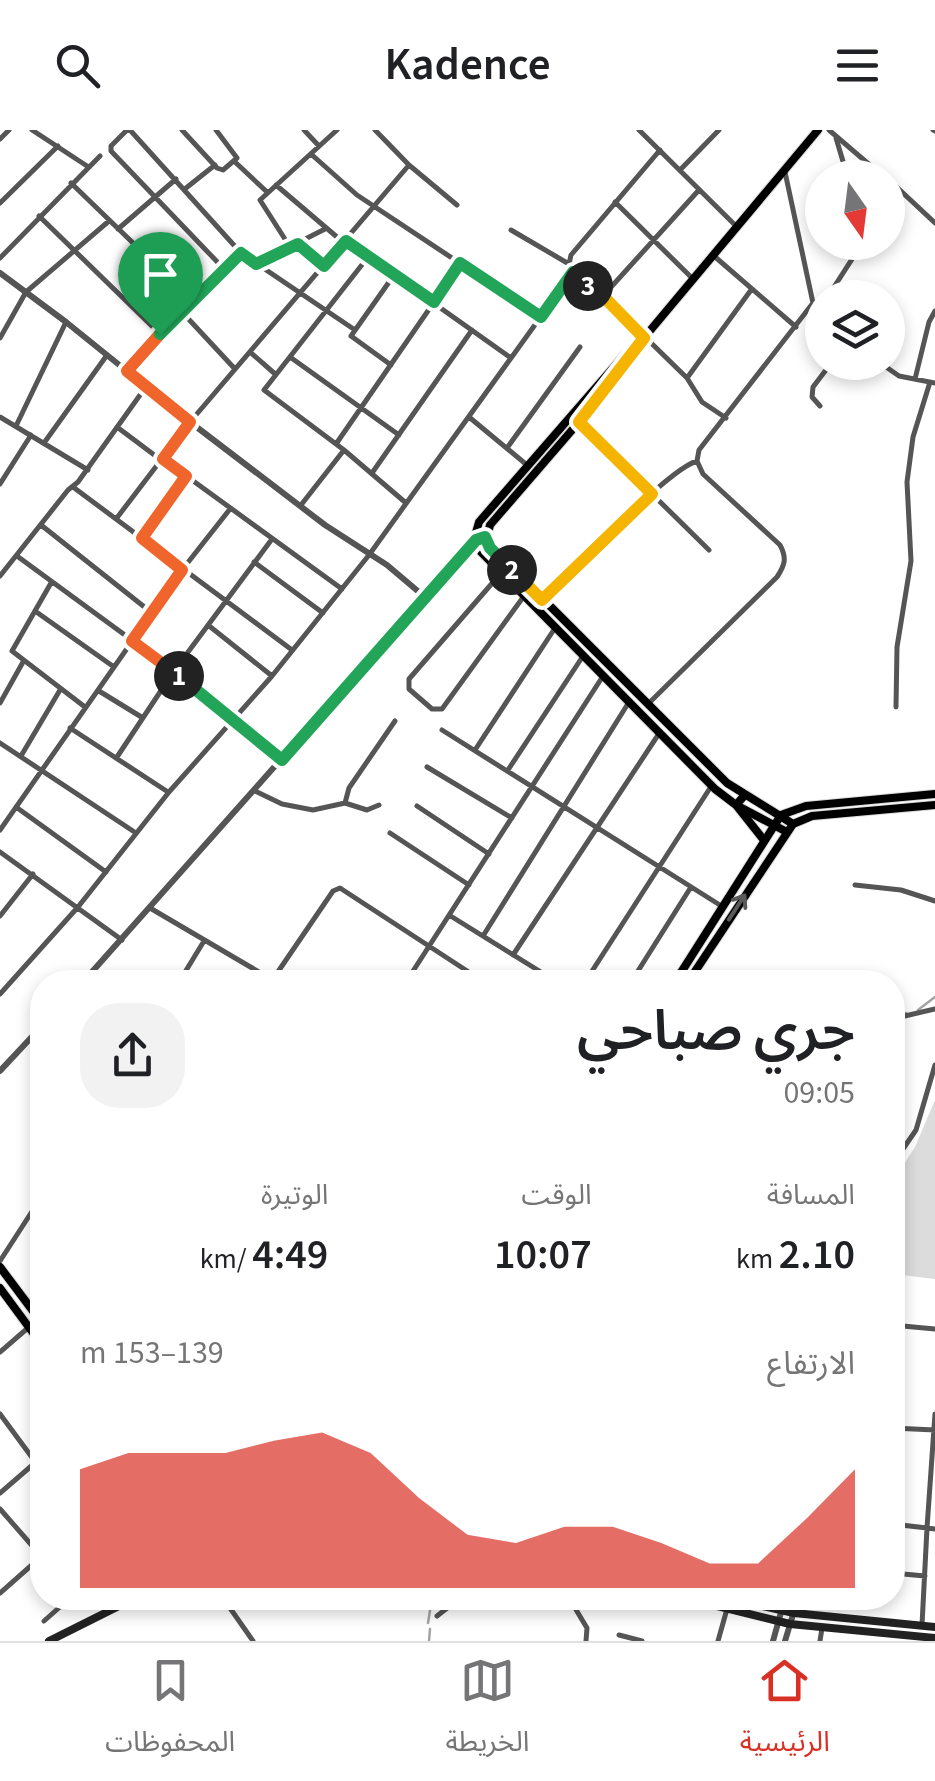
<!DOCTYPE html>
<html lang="ar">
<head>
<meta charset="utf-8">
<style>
  :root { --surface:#fff; --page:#f2f2f2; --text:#202124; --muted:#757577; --line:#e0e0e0; --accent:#d93025 }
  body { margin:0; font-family:"Source Sans 3","Noto Sans Arabic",sans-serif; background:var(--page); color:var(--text); direction:rtl; height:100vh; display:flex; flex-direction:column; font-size:38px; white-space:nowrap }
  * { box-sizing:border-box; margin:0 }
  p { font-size:32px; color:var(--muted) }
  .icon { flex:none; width:55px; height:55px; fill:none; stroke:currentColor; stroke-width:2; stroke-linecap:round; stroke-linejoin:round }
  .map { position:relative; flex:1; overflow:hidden; direction:ltr }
  .drawer { position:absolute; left:30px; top:840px; width:875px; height:640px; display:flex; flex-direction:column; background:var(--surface); border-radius:40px; box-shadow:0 5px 15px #0003; direction:rtl }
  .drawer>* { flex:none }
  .needle { width:65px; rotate:166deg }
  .buttons { position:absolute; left:805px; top:30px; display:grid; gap:20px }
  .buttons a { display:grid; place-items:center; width:100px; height:100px; border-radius:50%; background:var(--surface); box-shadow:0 5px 15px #0003; font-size:50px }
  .pin { position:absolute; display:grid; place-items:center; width:85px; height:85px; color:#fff; margin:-102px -42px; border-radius:50% 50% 50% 0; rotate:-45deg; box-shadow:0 0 10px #0007 }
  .pin .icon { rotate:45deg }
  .km { position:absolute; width:50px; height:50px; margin:-25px; border-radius:50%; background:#222; color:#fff; font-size:28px; line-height:50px; text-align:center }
  .round { display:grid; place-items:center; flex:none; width:105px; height:105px; border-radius:40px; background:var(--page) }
  .overview { display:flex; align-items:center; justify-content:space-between; height:170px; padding:0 50px }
  h1 { font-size:55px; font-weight:600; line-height:75px }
  .metrics { display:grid; grid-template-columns:repeat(3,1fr); gap:15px; height:170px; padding:10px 50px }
  .metrics div { display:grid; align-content:center }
  .metrics b { font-size:42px; font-weight:600 }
  .metrics small { font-size:28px; font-weight:400 }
  .metrics p { font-size:28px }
  .chart { height:280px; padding:20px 50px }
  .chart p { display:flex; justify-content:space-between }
  .chart svg { width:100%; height:180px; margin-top:10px; fill:var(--accent); opacity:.7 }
  header { display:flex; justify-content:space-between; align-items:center; height:130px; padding:0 50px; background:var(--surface); font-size:45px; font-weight:600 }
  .tab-bar { display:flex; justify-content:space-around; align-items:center; height:140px; border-top:2px solid var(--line); background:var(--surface); font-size:28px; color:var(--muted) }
  .tab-bar a { display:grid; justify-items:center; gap:5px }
  .tab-bar .selected { color:var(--accent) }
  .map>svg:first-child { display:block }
  .green { fill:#dcdcdc }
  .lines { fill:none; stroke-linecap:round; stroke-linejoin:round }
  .stream { stroke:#a3a3a3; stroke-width:2.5 }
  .primary-casing { stroke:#dbdbdb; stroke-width:10 }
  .minor { stroke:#555; stroke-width:5 }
  .tertiary { stroke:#555; stroke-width:6 }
  .secondary { stroke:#222; stroke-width:8 }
  .primary { stroke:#000; stroke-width:8 }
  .oneway { stroke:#595959 }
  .split-1-casing { stroke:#fff; stroke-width:20 }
  .split-2-casing { stroke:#fff; stroke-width:20 }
  .split-3-casing { stroke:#fff; stroke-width:20 }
  .split-4-casing { stroke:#fff; stroke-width:20 }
  .split-1 { stroke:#f0652b; stroke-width:12 }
  .split-2 { stroke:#22a559; stroke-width:12 }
  .split-3 { stroke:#f5b400; stroke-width:12 }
  .split-4 { stroke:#22a559; stroke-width:12 }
</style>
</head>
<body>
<header><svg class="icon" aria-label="menu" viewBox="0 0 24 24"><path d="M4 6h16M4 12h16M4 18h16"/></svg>Kadence<svg class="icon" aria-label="search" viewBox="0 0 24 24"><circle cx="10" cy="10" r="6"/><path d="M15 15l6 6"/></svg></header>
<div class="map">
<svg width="935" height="1511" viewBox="0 0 935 1511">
  <rect width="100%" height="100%" fill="#fff"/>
  <path class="green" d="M935 970V1149L893 1144V1051L915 1017Z"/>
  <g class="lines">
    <path class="stream" d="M918 880 935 867
      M892 884 906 883
      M428 1493 432 1468
      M429 1511 430 1499"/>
    <g class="primary-casing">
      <path id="primary" d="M638 215 631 229 579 292 490 395 486 412 727 653 793 694
        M744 666 736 675 763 709
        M785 701 736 675 715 659 481 422 475 406 479 392 625 224 638 215 818 0
        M675 852 781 685 806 676 935 664
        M688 852 793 694 812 686 935 675
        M0 1137 42 1193
        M0 1158 42 1215"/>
    </g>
    <path class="minor" d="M32 0 87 36
      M127 0 111 16V21L225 140
      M130 0 241 123 355 200
      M182 0 217 38 223 40 237 28 216 0
      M304 0 319 16
      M375 0 409 35 457 75
      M639 0 736 96
      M829 0 885 48
      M933 0 935 1
      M836 8 848 48
      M0 9 9 0
      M660 20 571 125 569 134 573 142 603 166 687 248 702 272 726 288
      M311 24 357 65 541 187
      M235 32 267 62
      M681 39 719 0
      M888 49 935 93
      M71 53 193 171
      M276 55 344 113
      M186 58 215 35
      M615 72 694 150
      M0 73 58 16
      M39 86 160 204
      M118 99 176 49
      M511 100 569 134
      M346 111 511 228
      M298 113 324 136
      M290 117 260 70 337 0
      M714 126 796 197
      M368 127 264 260 344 320 406 373
      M0 128 100 26
      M256 134 325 99
      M603 166 698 61
      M827 168 863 112
      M813 173 822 180
      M182 182 235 239
      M0 208 26 162 109 91
      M250 222 274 243
      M290 227 399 305
      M879 232 899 246 935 253
      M391 235 351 206 394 145
      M127 241 241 123
      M687 248 751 160
      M915 249 929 192 935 181
      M820 276 812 267 813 257 832 232
      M0 287 88 340
      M469 287 527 335
      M579 292 709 420
      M16 296 66 192
      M117 297 161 330
      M44 313 107 225
      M336 314 461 133
      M507 318 580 217
      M163 329 342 459
      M372 343 472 200
      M0 354 31 305
      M73 357 292 520
      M301 375 344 320
      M116 389 190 292 409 35
      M41 395 152 483
      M141 407 186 346
      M17 426 174 541 282 630
      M254 432 323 483
      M501 443 409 549V559L432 579H442L524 466
      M0 446 68 360 78 352 145 258
      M51 453 12 521 85 577
      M544 469C571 442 668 339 697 331
      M35 481 114 537
      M208 495 272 546
      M99 561 143 588
      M0 573 23 532
      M649 573 777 447C785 435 787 428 780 415L703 344 697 331 699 320 813 173 785 42
      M896 577 897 517 911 431 907 352 913 307 930 252
      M70 598 168 662
      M442 600 723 777
      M0 613 136 703
      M475 620 555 498
      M21 626 60 560
      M117 627 174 541 272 409
      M427 637 512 688
      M508 640 583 526
      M255 661 282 674 313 680 345 673 367 680 379 675
      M345 673 349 658 395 591
      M417 676 489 724
      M16 677 106 742
      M0 700 182 440 230 379
      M390 703 469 755
      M0 722 122 810
      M855 755 901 760 935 771
      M150 778 276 852
      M449 785 557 852
      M0 786 33 744
      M483 806 629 572
      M513 825 660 602
      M179 852 204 811
      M271 852 333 761 340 758 484 852
      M406 852 603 546
      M585 852 712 655
      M631 852 691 757
      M0 864 78 777 169 662 272 546 369 425 573 142
      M892 889 935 879
      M892 1035 916 1000 935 935
      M0 1131 42 1066
      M892 1195 935 1199
      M0 1222 29 1197
      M0 1284 42 1341
      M935 1284 927 1398 935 1399
      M892 1298 935 1300
      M0 1363 36 1332
      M0 1379 42 1427
      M892 1394 927 1398 922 1495
      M892 1443 925 1446
      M0 1463 42 1426
      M223 1468 253 1511
      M569 1468 587 1498 586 1511
      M437 1486 460 1468
      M44 1491 70 1468
      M619 1505 642 1511
      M718 1511 727 1479
      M820 1511 822 1498"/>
    <path class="tertiary" d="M0 143 66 192 190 292 325 395 387 435 426 468
      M83 852 476 410 485 407
      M0 941 42 896
      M773 1511 785 1468
      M785 1511 798 1468"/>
    <path class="secondary" d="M685 1468 790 1494 935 1508
      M727 1468 794 1483 935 1497
      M49 1511 135 1468"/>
    <use href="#primary" class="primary"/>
  </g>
  <defs><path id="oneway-shaft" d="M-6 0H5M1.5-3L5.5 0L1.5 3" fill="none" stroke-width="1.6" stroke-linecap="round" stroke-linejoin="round" transform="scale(2.5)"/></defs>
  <use class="oneway" href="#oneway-shaft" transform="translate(737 777) rotate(-57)"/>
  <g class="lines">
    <g class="split-1-casing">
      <path id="split-1" d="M160 204 127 241 190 292 163 329 186 346 142 408 182 440 132 511 179 546"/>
    </g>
    <g class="split-2-casing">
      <path id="split-2" d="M179 546 282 630 476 410 485 407 490 418 512 440"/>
    </g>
    <g class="split-3-casing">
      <path id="split-3" d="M512 440 542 470 652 364 579 292 644 208 603 166 588 156"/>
    </g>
    <g class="split-4-casing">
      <path id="split-4" d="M160 204 241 123 256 134 298 114 324 136 346 111 434 172 460 133 541 187 573 142 588 156"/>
    </g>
    <use href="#split-1" class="split-1"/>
    <use href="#split-2" class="split-2"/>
    <use href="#split-3" class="split-3"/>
    <use href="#split-4" class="split-4"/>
  </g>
</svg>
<div class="buttons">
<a><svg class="needle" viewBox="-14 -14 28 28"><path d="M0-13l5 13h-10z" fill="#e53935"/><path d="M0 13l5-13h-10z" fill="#757577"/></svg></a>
<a><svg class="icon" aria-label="layers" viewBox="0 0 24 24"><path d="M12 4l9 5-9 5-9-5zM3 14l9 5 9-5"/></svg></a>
</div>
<div class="pin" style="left:160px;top:204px;background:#1e9e55"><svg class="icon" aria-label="arrive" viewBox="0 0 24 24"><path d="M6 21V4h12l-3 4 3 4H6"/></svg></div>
<b class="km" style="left:179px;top:546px">1</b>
<b class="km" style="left:512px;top:440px">2</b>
<b class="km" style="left:588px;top:156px">3</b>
<section class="drawer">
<div class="overview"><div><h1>جري صباحي</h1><p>09:05</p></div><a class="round"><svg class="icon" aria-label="share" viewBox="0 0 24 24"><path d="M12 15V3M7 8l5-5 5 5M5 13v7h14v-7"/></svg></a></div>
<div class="metrics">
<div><p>المسافة</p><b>2.10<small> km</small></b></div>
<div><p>الوقت</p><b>10:07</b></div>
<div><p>الوتيرة</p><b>4:49<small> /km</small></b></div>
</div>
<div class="chart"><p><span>الارتفاع</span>139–153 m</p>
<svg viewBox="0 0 160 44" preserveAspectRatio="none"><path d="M0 44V15L10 11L20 11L30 11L40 8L50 6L60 11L70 22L80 31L90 33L100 29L110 29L120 33L130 38L140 38L150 27L160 15V44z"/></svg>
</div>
</section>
</div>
<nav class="tab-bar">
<a class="selected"><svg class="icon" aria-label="home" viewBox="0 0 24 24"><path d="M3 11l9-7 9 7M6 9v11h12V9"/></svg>الرئيسية</a>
<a><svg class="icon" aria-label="map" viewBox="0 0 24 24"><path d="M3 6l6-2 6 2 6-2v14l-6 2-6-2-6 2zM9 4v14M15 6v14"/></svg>الخريطة</a>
<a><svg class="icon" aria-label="saved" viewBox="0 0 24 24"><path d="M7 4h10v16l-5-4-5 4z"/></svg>المحفوظات</a>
</nav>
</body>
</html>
